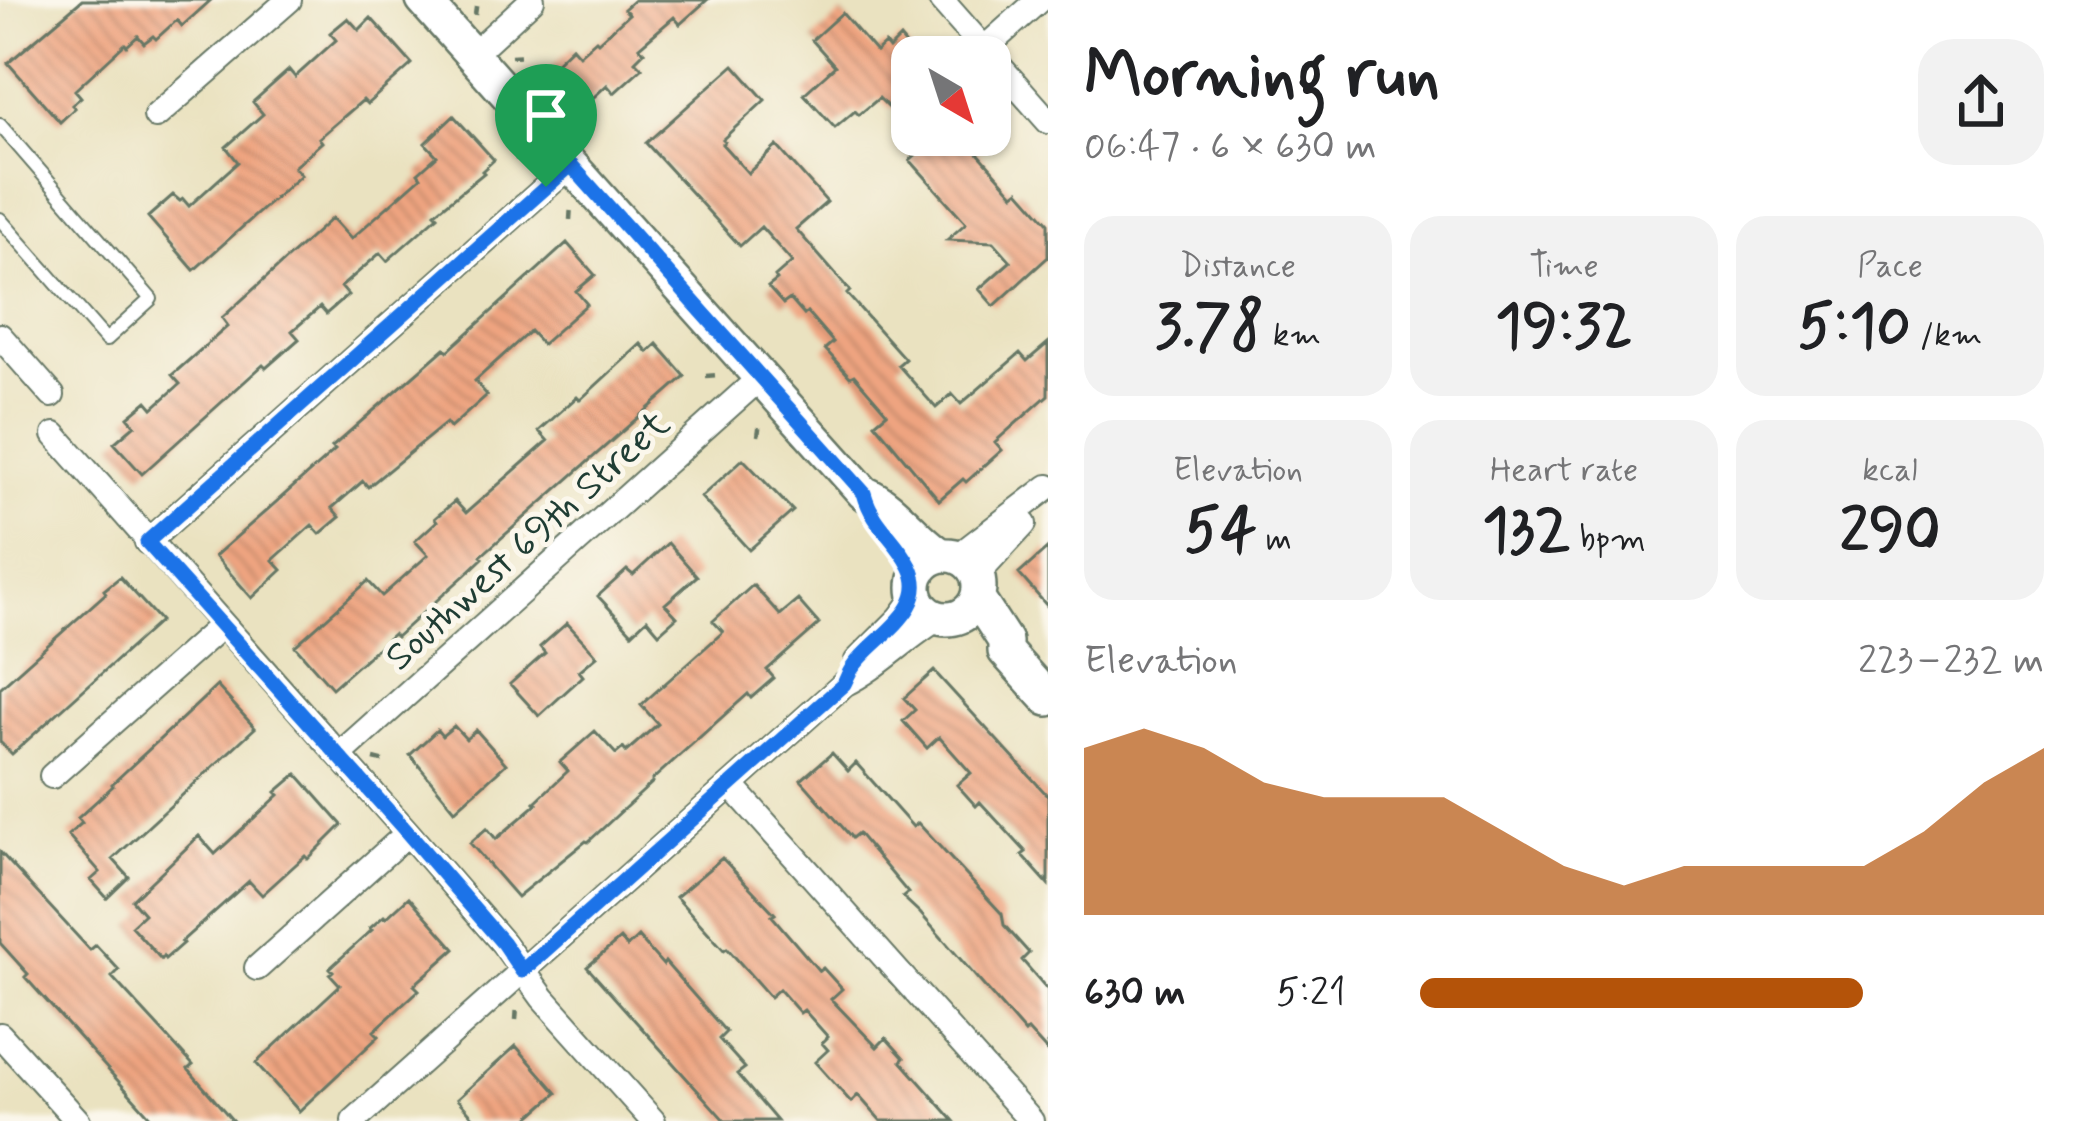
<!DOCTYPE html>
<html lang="en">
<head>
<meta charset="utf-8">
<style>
  :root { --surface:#fff; --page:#f2f2f2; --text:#202124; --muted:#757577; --accent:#b45309 }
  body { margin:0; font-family:Mynerve,sans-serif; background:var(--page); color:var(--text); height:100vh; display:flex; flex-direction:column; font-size:45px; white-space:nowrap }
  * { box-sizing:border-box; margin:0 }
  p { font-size:39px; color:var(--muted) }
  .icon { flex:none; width:66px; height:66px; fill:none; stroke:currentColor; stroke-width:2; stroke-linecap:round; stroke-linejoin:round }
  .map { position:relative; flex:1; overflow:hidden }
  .details { display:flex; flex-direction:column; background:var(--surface); width:1032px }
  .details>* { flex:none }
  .needle { width:78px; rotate:141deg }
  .tools { position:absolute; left:891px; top:36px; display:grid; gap:24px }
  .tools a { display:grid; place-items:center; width:120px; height:120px; border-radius:24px; background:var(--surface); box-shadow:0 3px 9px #0004; font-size:60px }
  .pin { position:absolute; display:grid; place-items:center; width:102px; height:102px; color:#fff; margin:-123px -51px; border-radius:50% 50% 50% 0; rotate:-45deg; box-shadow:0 0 12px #0007 }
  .pin .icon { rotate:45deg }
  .round { display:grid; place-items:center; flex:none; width:126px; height:126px; border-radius:36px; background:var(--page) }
  .overview { display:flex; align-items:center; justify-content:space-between; height:204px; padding:0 36px }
  h1 { font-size:66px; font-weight:700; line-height:90px }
  .metrics { display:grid; grid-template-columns:repeat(3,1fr); gap:18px; height:204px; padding:12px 36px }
  .metrics div { display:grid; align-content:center; border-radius:30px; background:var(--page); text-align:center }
  .metrics b { font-size:60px; font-weight:700 }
  .metrics small { font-size:33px; font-weight:400 }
  .metrics p { font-size:33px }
  .chart { height:336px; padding:24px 36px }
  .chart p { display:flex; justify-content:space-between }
  .chart svg { width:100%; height:216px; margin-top:12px; fill:var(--accent); opacity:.7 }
  ul { padding:0 36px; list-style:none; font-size:39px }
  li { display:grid; grid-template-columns:192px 144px 1fr; align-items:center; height:90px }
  li i { height:30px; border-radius:15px; background:var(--accent) }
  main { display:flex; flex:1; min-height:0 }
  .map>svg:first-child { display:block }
  .building { fill:url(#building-back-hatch) }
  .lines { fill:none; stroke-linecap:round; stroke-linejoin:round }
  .lane-casing { stroke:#667765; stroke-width:16 }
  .street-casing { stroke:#667765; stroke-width:28 }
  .secondary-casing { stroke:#667765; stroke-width:38 }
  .path { stroke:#667765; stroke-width:4.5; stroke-dasharray:9 9; stroke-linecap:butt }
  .lane { stroke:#fff; stroke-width:12 }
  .street { stroke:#fff; stroke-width:24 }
  .secondary { stroke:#fff; stroke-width:33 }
  .route-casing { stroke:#fff; stroke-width:24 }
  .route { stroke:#1a73e8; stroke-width:15 }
  .labels { text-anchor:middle; stroke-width:10; stroke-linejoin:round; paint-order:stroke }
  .street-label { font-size:39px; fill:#1f3d34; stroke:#fbf7ec }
</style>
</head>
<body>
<main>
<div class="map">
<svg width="1048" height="1121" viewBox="0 0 1048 1121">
  <defs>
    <pattern id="building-back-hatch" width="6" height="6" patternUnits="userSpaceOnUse" patternTransform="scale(3)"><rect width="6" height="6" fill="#efa480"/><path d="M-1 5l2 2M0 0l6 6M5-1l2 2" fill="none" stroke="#c1876a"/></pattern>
  </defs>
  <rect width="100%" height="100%" fill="#fbf7ec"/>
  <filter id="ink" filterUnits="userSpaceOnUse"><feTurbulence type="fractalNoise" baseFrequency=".00833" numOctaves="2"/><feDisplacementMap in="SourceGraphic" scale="24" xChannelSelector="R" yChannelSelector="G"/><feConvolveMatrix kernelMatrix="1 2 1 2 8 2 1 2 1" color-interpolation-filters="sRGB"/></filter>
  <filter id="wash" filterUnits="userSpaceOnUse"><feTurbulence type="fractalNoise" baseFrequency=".004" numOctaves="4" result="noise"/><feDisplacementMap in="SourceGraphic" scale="48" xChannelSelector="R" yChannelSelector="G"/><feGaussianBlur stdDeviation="2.7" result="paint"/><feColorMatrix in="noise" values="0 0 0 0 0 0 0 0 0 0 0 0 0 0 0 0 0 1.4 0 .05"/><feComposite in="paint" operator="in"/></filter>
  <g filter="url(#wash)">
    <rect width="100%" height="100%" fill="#eae2c0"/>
    <g id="blocks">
      <path class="building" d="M82 0H211L182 26 177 20 156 39 153 36 144 43 138 36 127 46 125 44 75 90 81 97 72 105 75 108 60 122 8 63Z
        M634 0H707L680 24 674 17 639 47 644 52 635 61 642 68 614 93 607 85 585 105 551 67 572 47 579 55 596 40 598 42 629 14 624 9Z
        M842 13 876 52 885 44 889 49 900 38 912 52V128L893 106 890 109 879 98 859 115 855 111 835 128 804 94 835 66 812 40Z
        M348 18 359 30 371 18 412 64 367 104 363 100 319 138 322 142 294 167 301 175 194 270 148 217 173 195 180 201 183 199 189 206 238 162 226 147 263 114 253 102 289 70 295 77 336 40 330 33Z
        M734 65 765 100 723 139 725 141 722 144 748 173 777 146 827 202 796 229 850 291 847 294 905 359 898 365 936 408 952 394 961 404 1020 353 1027 361 1048 343V395L995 442 1002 450 966 482 963 479 939 500 875 423 887 413 854 375 850 377 825 349 833 342 807 312 804 315 790 299 783 304 768 287 777 280 775 277 792 262 761 227 740 246 646 143Z
        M454 116 494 160 482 171 484 173 435 213 438 216 387 261 380 253 341 287 348 295 326 314 320 307 292 331 299 339 266 368 263 365 142 474 114 443 135 425 128 417 147 401 153 408 180 384 172 375 228 326 222 318 332 218 351 239 421 177 418 173 437 156 425 143Z
        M938 135H962L1014 194 1019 190 1048 223V257L994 306 979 289 1011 261 994 242 947 240 966 223 910 160Z
        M567 243 595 275 576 291 587 304 542 344 530 331 475 381 487 395 450 428 446 423 368 487 363 481 332 508 340 517 320 534 312 525 273 560 282 570 252 598 215 556 335 450 332 447 357 425 445 348 448 351Z
        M641 344 648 352 657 344 685 376 481 556 483 558 465 575 396 637 393 634 332 688 295 646 368 581 382 596 428 555 415 541 437 521 435 518 455 501 466 513 548 441 539 431 577 397 580 400Z
        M743 459 793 511 749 550 701 497Z
        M668 543 697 576 665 604 677 617 659 633 647 619 632 633 598 596 627 570 633 575Z
        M1048 548V607L1019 574Z
        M120 577 160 621 12 754 0 742V688L106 593 104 590Z
        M753 585 780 615 798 600 819 624 767 670 774 678 751 698 748 694 652 780 653 782 588 842 586 841 517 897 470 843 487 828 496 839 537 804 535 802 568 771 560 762 595 731 616 754 623 748 626 752 658 724 641 705 723 632 713 621Z
        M567 623 597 656 579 671 583 676 539 716 510 684 545 653 540 647Z
        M934 671 1048 796V884L1022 855 1026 852 980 802 976 806 957 785 971 773 939 737 927 748 903 721 915 710 904 698Z
        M217 686 255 728 113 859 129 877 107 898 91 880 100 872 68 835 82 823 78 818 113 786 112 784Z
        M454 726 466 739 476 730 506 764 455 810 410 755 437 730 442 736Z
        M832 753 848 771 856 763 913 827 918 823 1002 914 1004 925 1029 953 1022 960 1048 990V1052L1028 1030 1025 1033 920 913 903 897 908 893 858 833 852 838 801 780Z
        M297 774 342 825 308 859 305 856 262 895 249 881 181 942 183 943 165 959 163 956 161 959 131 926 144 914 132 900 199 836 215 854 279 795 276 792Z
        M0 852 90 950 96 945 119 970 112 977 193 1065 188 1069 233 1121H154L25 977 28 974 0 943Z
        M722 858 775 914 772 916 819 971 823 968 842 989 831 999 877 1047 886 1038 904 1058 901 1061 954 1121H881L858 1095 851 1102 815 1062 828 1050 822 1043 828 1037 804 1010 800 1013 779 989 770 997 727 948 724 950 676 897Z
        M409 897 455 949 414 985 419 990 374 1031 379 1036 299 1111 256 1063 340 985 330 974 333 971 330 968 372 930 370 928 384 916 386 918Z
        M638 937 663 965 665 962 726 1032 719 1039 745 1068 737 1074 777 1121H725L587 967 620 939 627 947Z
        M516 1046 557 1093 525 1121H477L457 1099Z"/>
    </g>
  </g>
  <g filter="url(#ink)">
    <use href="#blocks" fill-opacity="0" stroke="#667765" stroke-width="3"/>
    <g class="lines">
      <g class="lane-casing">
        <path id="lane" d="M0 125 151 299 106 340 0 219"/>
      </g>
      <g class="street-casing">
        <path id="street" d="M941 0 1048 121
          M984 49 1039 0
          M472 55 532 0
          M156 116 289 0
          M0 336 52 395
          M55 435 408 833 503 943 543 998 653 1121
          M147 542 571 165
          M958 556 1048 487
          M977 575 1024 524
          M857 661 900 618 916 596
          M339 755 761 377
          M52 776 222 625
          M731 785 1031 1121
          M257 968 408 833
          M0 1035 78 1121
          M354 1121 844 684C879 667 905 638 939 618"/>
      </g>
      <g class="secondary-casing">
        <path id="secondary" d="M423 0 864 493C895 506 913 537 941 555
          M915 587a32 32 0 1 1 64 0a32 32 0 1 1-64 0Z
          M977 598 1005 641V651L1048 699"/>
      </g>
      <path class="path" d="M475 15 477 0
        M511 56 527 55
        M515 158 530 160
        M570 220 571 205
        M706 376 719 375
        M758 436 760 421
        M374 759 386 762
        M516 1020 517 1006"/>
      <use href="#lane" class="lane"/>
      <use href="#street" class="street"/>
      <use href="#secondary" class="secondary"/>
    </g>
  </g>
  <g class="lines" filter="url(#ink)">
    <g class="route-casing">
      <path id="route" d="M571 165 864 493C873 526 895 537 910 566 933 610 874 636 853 667 849 672 847 678 844 684L522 971 503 943 408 833 147 542Z"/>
    </g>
    <use href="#route" class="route"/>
  </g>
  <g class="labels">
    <g class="street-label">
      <text transform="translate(526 539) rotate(-42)" y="14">Southwest 69th Street</text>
    </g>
  </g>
</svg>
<div class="tools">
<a><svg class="needle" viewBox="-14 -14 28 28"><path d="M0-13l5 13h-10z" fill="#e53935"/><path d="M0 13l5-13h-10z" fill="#757577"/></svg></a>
</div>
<div class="pin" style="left:546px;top:187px;background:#1e9e55"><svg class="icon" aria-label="arrive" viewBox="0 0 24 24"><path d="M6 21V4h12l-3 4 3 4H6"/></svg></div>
</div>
<section class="details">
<div class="overview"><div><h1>Morning run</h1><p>06:47 · 6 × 630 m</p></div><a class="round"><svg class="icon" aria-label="share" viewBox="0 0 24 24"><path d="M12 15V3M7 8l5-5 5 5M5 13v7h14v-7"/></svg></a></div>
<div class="metrics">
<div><p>Distance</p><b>3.78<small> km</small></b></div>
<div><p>Time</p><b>19:32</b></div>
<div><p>Pace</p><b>5:10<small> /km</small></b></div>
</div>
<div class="metrics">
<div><p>Elevation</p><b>54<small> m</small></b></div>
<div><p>Heart rate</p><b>132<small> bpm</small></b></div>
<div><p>kcal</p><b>290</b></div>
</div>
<div class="chart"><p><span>Elevation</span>223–232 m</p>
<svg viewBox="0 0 160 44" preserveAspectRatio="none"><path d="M0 44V10L10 6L20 10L30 17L40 20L50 20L60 20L70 27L80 34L90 38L100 34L110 34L120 34L130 34L140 27L150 17L160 10V44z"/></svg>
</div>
<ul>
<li><b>630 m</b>5:21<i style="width:71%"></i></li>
</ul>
</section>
</main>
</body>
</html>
